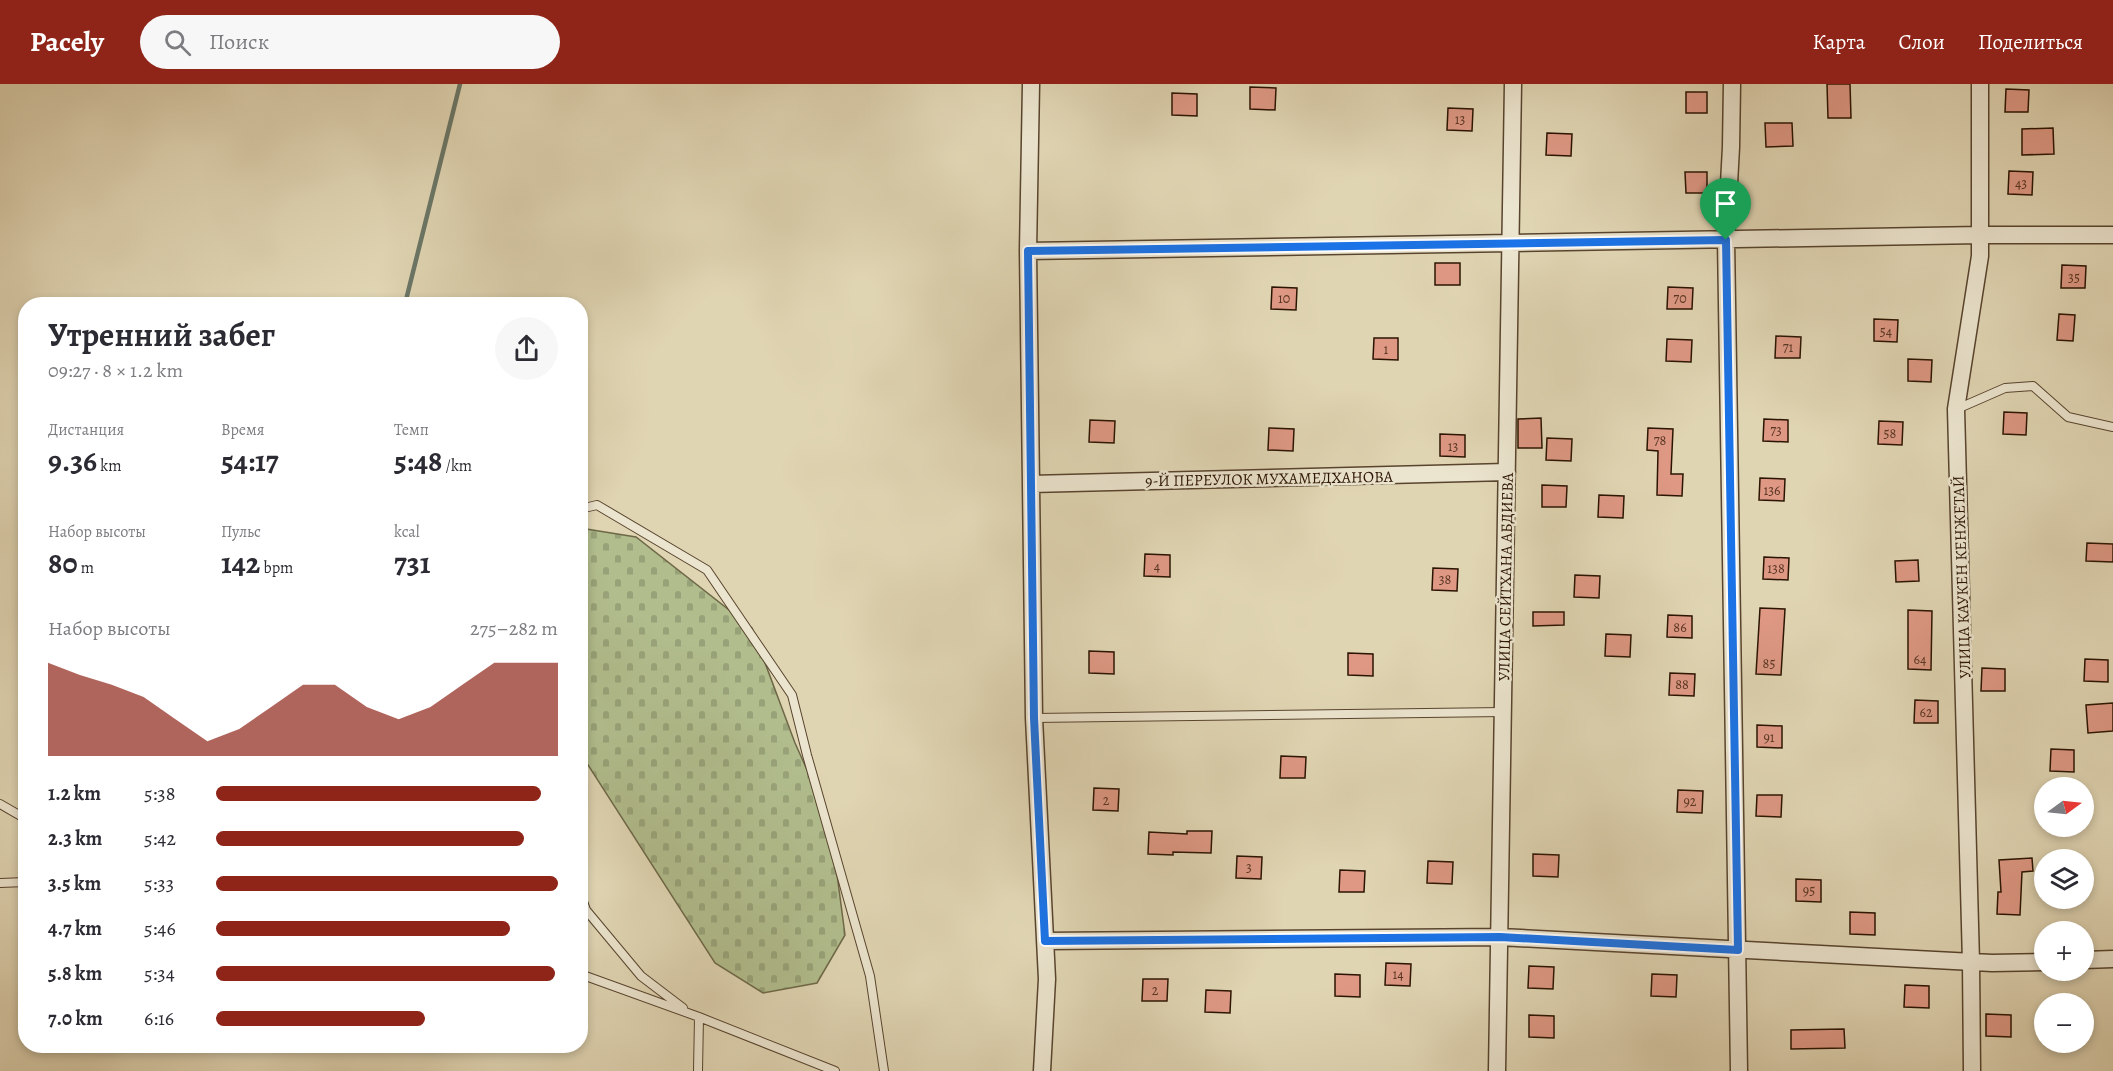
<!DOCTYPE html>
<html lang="ru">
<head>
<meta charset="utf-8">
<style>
  :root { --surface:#fff; --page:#f7f7f7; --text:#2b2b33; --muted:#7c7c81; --accent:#8f2418 }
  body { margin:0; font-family:Alegreya,serif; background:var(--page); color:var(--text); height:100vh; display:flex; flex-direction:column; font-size:22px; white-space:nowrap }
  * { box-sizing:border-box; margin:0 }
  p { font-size:20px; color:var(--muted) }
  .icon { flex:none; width:33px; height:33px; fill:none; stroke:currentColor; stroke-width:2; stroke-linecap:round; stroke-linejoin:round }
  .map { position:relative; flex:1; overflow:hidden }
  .side { position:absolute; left:18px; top:213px; width:570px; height:756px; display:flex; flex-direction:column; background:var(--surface); border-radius:24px; box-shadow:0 3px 9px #0003 }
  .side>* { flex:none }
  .needle { width:39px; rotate:75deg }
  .controls { position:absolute; left:2034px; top:693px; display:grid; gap:12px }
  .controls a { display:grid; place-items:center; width:60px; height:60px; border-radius:50%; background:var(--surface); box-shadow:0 3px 9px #0003; font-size:30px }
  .pin { position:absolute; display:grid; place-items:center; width:51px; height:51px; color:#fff; margin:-62px -26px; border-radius:50% 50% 50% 0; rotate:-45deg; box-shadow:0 0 6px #0007 }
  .pin .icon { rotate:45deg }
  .round { display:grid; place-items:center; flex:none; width:63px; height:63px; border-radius:32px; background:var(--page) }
  .headline { display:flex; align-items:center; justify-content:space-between; height:102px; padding:0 30px }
  h1 { font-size:33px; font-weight:700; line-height:45px }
  .metrics { display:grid; grid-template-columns:repeat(3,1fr); gap:9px; height:102px; padding:6px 30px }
  .metrics div { display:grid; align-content:center }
  .metrics b { font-size:30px; font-weight:700 }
  .metrics small { font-size:16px; font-weight:400 }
  .metrics p { font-size:16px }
  .chart { height:168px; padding:12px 30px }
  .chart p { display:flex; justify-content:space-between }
  .chart svg { width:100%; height:108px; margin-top:6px; fill:var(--accent); opacity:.7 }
  ul { padding:0 30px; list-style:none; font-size:20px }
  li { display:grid; grid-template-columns:96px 72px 1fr; align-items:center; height:45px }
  li i { height:15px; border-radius:8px; background:var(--accent) }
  header { display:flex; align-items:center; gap:36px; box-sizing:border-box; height:84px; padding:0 30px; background:var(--accent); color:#fff }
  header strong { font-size:28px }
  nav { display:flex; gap:33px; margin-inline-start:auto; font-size:21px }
  .search { width:420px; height:54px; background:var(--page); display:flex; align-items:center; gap:15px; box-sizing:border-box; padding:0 21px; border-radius:33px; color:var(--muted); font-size:22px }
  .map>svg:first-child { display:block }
  .cemetery { fill:url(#cemetery-stones); stroke:#6e6848; stroke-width:1.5 }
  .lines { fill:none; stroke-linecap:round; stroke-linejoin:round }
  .stream { stroke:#6a7767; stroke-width:4.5 }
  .building { fill:#de9884; stroke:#2b1402; stroke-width:1.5 }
  .lane-casing { stroke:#58442e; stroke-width:10 }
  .street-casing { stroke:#58442e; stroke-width:19 }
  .lane { stroke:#ebe4ce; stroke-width:8 }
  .street { stroke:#ebe4ce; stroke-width:16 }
  .route-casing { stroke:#fff; stroke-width:12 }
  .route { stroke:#1a73e8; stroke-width:8 }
  .labels { text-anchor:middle; stroke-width:5; stroke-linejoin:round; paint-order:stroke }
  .number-label { font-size:14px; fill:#583522 }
  .street-label { font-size:16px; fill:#2b1402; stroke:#ebe4ce }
</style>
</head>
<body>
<header>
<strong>Pacely</strong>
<div class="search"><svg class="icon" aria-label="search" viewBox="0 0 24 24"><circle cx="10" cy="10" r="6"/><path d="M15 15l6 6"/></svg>Поиск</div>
<nav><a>Карта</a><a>Слои</a><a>Поделиться</a></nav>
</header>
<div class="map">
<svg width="2113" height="987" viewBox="0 0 2113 987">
  <defs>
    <pattern id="cemetery-stones" width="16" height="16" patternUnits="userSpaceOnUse" patternTransform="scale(1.5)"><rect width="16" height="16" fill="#b1bd8d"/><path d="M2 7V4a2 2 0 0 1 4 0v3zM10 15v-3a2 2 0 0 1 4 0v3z" fill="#98a278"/></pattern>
  </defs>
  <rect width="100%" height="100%" fill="#e0d5b3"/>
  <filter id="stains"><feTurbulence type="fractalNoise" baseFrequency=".00333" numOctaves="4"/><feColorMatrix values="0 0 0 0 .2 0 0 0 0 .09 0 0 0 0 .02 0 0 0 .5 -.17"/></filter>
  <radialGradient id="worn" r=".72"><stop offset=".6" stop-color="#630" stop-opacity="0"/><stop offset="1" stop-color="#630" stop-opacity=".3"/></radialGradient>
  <path class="cemetery" d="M580 444 636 453 752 544 795 659 830 737 845 851 817 899 763 909 715 879 581 670Z"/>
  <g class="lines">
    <path class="stream" d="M405 220 460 0"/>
  </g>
  <path class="building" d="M1827 0H1850L1851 34H1828Z
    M1250 3 1276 4 1275 26 1250 25Z
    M2006 5 2029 6 2028 28H2005Z
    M1686 8H1707V29H1686Z
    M1172 9 1197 10V32L1172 31Z
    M1448 24 1473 25 1472 47 1447 46Z
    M1765 39H1792L1793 62 1766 63Z
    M2053 44 2054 70 2022 71V45Z
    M1547 49 1572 50 1571 72 1546 71Z
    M2009 87 2033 88 2032 111 2008 110Z
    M1685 88H1707V109H1686Z
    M1435 179H1460V201H1435Z
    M2062 181 2086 182 2085 204H2061Z
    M1272 203 1297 204 1296 226 1271 225Z
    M1668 203 1693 204 1692 225H1667Z
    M2059 230 2075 231 2073 257 2057 256Z
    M1874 235 1898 236 1897 258 1874 257Z
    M1776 252 1801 253 1800 274H1775Z
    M1374 254H1398V276L1373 275Z
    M1667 255 1692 256 1691 278 1666 277Z
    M1908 275 1932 276 1931 298 1908 297Z
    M2004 328 2027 329 2026 351 2003 350Z
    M1541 334 1542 364H1518V335Z
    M1764 335 1788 336V358L1763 357Z
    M1090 336 1115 337 1114 359 1089 358Z
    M1879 337 1903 338 1902 361 1878 360Z
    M1269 344 1294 345 1293 367 1268 366Z
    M1648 344 1673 345 1671 390H1683L1682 412 1657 411 1658 367 1647 366Z
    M1440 350 1465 351V373L1440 372Z
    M1547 354 1572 355 1571 377 1546 376Z
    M1760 394 1785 395 1784 417 1759 416Z
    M1542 401 1567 402 1566 423H1542Z
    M1599 411 1624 412 1623 434 1598 433Z
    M2087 459 2113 460V478L2086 477Z
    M1145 470 1170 471V493L1144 492Z
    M1764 473 1789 474 1788 496 1763 495Z
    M1918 476 1919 497 1896 498 1895 477Z
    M1433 484 1458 485 1457 507 1432 506Z
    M1575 491 1600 492 1599 514 1574 513Z
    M1760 524 1785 525 1781 591 1756 590Z
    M1908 526 1932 527 1931 586 1908 585Z
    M1533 528H1564V541L1533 542Z
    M1668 531 1692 532V554L1667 553Z
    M1606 550 1631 551 1630 573 1605 572Z
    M1089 567 1114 568V590L1089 589Z
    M1348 569 1373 570V592L1348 591Z
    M2085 575 2108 576V598L2084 597Z
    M1982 584 2005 585V607H1981Z
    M1670 589 1695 590 1694 612 1669 611Z
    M1915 616 1938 617V639H1914Z
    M2113 619V647L2088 649 2086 621Z
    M1757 641 1782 642V664L1757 663Z
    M2051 665 2074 666V688L2050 687Z
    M1281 672 1306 673 1305 694H1280Z
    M1094 704 1119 705 1118 727 1093 726Z
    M1678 706 1703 707 1702 729 1677 728Z
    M1757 711H1782L1781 733 1756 732Z
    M1187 747H1212L1211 769 1173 768V771L1148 770 1149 748 1187 750Z
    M1533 770 1559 771 1558 793 1533 792Z
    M1237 772 1262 773 1261 795 1236 794Z
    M2032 774 2033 787 2022 788 2020 831 1997 830 1998 808H2001L1999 776Z
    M1428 777 1453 778 1452 800 1427 799Z
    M1340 786 1365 787 1364 808H1339Z
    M1796 795 1821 796V818L1796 817Z
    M1850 828 1875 829V851L1850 850Z
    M1386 879 1411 880 1410 902 1385 901Z
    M1529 882 1554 883 1553 905 1528 904Z
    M1335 890 1360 891V913L1335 912Z
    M1652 890 1677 891 1676 913 1651 912Z
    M1143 895H1168L1167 917H1142Z
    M1905 901 1929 902V924L1904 923Z
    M1206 906 1231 907 1230 929 1205 928Z
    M1986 930 2011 931V953L1986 952Z
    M1529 931 1554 932V954L1529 953Z
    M1844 945 1845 964 1791 965V946Z"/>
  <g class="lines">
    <g class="lane-casing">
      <path id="lane" d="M1957 325 2005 304 2033 302 2068 333 2113 343
        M580 425 597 421 707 486 792 611 807 671 870 892 884 987
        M1034 634 1503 628
        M0 720 26 735
        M0 799 26 798
        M580 809 586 826 641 892 683 924
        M580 890 699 933 835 987
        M698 987 699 933"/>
    </g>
    <g class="street-casing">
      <path id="street" d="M1031 0 1028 167 1034 634 1047 895 1042 987
        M1732 0 1731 63 1726 155 1739 987
        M1028 167 1980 151H2113
        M1031 400 1507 388
        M1045 857 1500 853 1992 879 2044 878
        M2084 876 2113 875
        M1497 987 1513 0
        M1972 987 1971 878 1956 325 1980 172V0"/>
    </g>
    <use href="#lane" class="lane"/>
    <use href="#street" class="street"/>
  </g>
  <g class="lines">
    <g class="route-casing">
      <path id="route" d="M1726 156 1738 866 1500 853 1045 857 1034 634 1028 167Z"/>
    </g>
    <use href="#route" class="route"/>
  </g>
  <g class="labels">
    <g class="number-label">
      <text x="1460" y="40">13</text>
      <text x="2021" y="104">43</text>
      <text x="2074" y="198">35</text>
      <text x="1284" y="219">10</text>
      <text x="1680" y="219">70</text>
      <text x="1886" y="252">54</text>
      <text x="1788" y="268">71</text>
      <text x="1386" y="270">1</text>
      <text x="1776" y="351">73</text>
      <text x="1890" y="354">58</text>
      <text x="1660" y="361">78</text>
      <text x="1453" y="367">13</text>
      <text x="1772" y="411">136</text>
      <text x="1157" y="487">4</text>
      <text x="1776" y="489">138</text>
      <text x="1445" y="500">38</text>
      <text x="1680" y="548">86</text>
      <text x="1920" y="580">64</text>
      <text x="1769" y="584">85</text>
      <text x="1682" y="605">88</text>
      <text x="1926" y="633">62</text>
      <text x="1769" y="658">91</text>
      <text x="1106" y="721">2</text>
      <text x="1690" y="722">92</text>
      <text x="1249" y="788">3</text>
      <text x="1809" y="811">95</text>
      <text x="1398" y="895">14</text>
      <text x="1155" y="911">2</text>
    </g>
    <g class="street-label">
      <text transform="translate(1269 394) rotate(-1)" y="6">9-Й ПЕРЕУЛОК МУХАМЕДХАНОВА</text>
      <text transform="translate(1505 493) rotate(-89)" y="6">УЛИЦА СЕЙТХАНА АБДИЕВА</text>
      <text transform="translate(1961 493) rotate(-92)" y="6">УЛИЦА КАУКЕН КЕНЖЕТАЙ</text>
    </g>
  </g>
  <rect width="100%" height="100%" filter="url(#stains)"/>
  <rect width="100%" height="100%" fill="url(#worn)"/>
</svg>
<div class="controls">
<a><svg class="needle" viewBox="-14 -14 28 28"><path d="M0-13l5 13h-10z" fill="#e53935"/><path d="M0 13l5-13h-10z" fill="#7c7c81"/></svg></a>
<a><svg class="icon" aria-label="layers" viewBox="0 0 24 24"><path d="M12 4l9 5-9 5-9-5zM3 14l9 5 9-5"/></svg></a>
<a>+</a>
<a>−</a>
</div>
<div class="pin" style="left:1726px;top:156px;background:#1e9e55"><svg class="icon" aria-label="arrive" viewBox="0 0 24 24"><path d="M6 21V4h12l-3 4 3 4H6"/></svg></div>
<section class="side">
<div class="headline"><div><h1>Утренний забег</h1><p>09:27 · 8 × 1.2 km</p></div><a class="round"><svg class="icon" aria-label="share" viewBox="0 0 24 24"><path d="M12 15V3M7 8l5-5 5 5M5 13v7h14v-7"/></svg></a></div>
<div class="metrics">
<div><p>Дистанция</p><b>9.36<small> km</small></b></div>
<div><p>Время</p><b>54:17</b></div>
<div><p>Темп</p><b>5:48<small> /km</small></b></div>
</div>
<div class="metrics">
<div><p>Набор высоты</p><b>80<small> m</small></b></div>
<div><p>Пульс</p><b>142<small> bpm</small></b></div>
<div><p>kcal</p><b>731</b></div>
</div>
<div class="chart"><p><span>Набор высоты</span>275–282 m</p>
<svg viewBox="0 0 160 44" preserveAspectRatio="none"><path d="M0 44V6L10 11L20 15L30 20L40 29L50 38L60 33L70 24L80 15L90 15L100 24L110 29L120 24L130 15L140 6L150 6L160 6V44z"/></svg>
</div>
<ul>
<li><b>1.2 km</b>5:38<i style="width:95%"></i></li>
<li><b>2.3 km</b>5:42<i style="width:90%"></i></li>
<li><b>3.5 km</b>5:33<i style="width:100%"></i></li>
<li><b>4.7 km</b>5:46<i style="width:86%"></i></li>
<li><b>5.8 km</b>5:34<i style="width:99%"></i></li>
<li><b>7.0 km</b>6:16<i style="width:61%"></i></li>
</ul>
</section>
</div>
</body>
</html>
